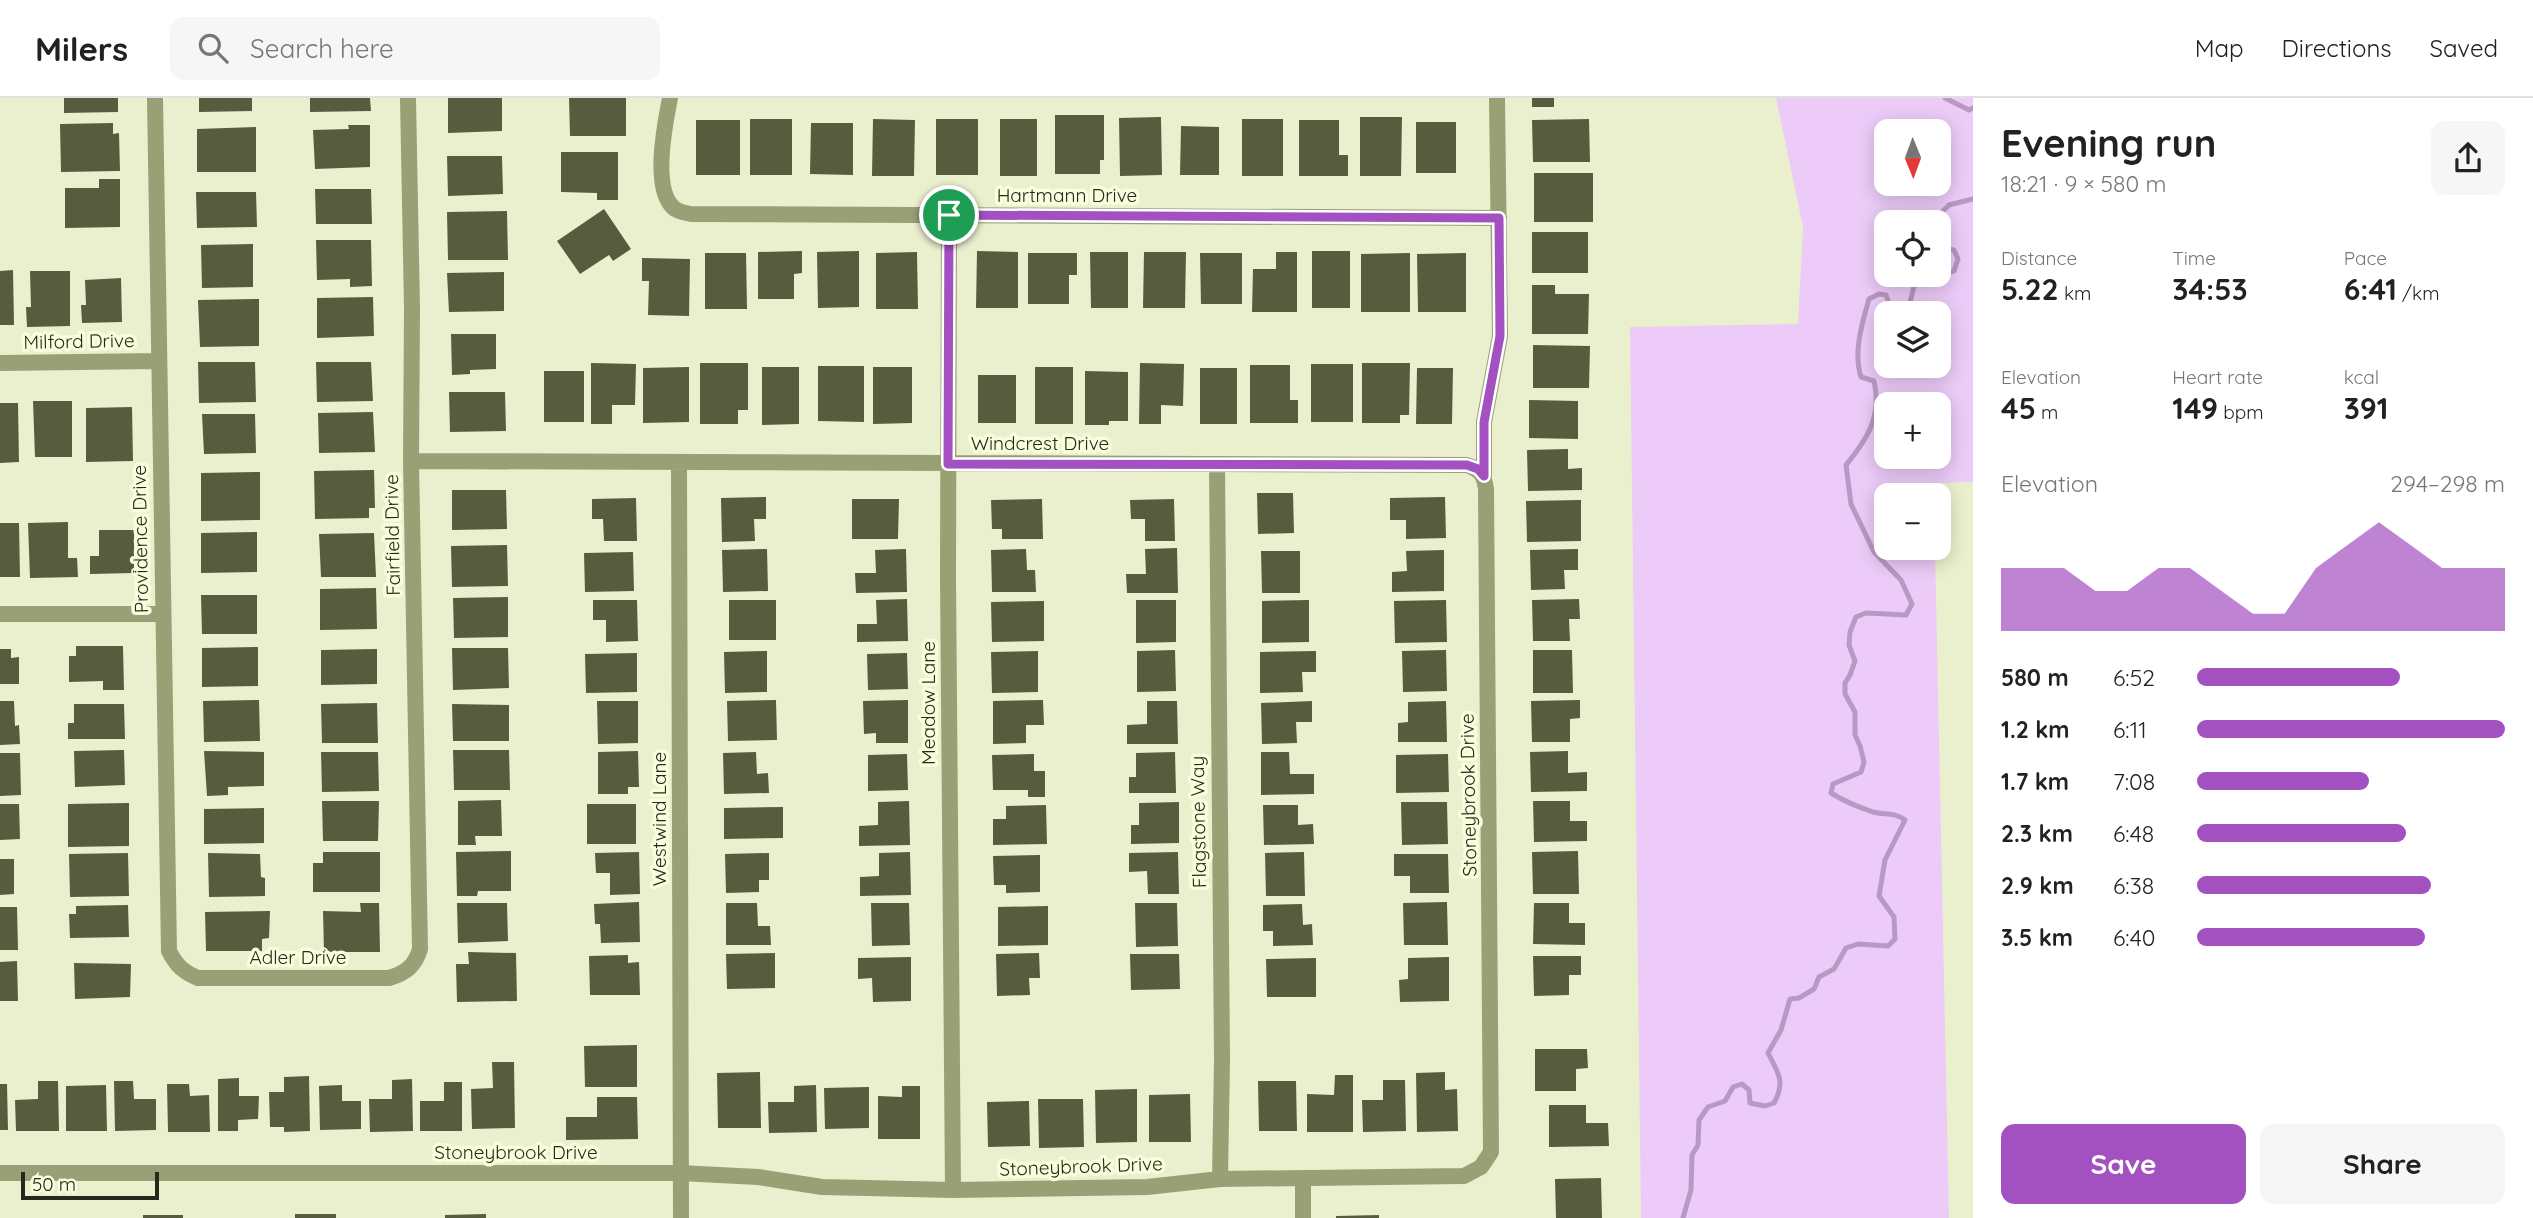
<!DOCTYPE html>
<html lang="en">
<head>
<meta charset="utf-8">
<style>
  :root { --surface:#fff; --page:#f6f6f6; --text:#222; --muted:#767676; --line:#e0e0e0; --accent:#a350c0 }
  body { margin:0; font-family:Quicksand,sans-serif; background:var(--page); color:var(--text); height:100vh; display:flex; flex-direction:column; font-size:26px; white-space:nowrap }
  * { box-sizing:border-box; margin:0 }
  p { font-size:23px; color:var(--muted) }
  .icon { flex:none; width:38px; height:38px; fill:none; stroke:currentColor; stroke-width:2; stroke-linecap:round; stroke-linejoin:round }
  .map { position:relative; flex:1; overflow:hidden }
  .side { display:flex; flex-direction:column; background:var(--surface); width:560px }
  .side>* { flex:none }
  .needle { width:46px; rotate:179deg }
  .tools { position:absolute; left:1874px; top:21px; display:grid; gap:14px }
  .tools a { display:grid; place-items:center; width:77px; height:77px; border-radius:14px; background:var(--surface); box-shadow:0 4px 18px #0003; font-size:35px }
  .scale { position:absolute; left:21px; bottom:18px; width:138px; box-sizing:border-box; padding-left:7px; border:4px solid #26281b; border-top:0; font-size:19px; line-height:24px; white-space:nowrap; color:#26281b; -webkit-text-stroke:5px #f8fedb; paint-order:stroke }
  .pin { position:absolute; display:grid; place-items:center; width:60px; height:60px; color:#fff; margin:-30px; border:4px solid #fff; border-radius:50%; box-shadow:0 2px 7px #0007 }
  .round { display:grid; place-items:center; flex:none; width:74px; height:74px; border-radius:14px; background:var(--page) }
  .overview { display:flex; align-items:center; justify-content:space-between; height:119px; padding:0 28px }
  h1 { font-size:38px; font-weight:800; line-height:52px }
  .metrics { display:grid; grid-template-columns:repeat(3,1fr); gap:10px; height:119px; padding:7px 28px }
  .metrics div { display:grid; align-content:center }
  .metrics b { font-size:30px; font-weight:800 }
  .metrics small { font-size:19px; font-weight:400 }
  .metrics p { font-size:19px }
  .chart { height:196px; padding:14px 28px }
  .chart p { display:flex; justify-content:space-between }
  .chart svg { width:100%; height:126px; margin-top:7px; fill:var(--accent); opacity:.7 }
  .action { display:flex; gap:14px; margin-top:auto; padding:14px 28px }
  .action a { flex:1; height:80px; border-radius:14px; background:var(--accent); color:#fff; font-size:28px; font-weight:800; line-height:80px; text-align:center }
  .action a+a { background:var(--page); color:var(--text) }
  ul { padding:0 28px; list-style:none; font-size:23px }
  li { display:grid; grid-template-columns:112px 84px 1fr; align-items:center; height:52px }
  li i { height:18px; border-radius:9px; background:var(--accent) }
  header { display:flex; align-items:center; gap:42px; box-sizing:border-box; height:98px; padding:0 35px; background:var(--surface); border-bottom:2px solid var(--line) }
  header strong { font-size:33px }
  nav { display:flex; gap:38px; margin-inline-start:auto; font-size:24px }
  .search { width:490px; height:63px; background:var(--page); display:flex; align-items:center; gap:18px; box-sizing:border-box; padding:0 24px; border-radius:14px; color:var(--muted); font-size:26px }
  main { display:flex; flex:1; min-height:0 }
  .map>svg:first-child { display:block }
  .green { fill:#eccbf8; fill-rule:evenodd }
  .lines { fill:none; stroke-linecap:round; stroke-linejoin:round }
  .stream { stroke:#b898c4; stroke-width:5 }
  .building { fill:#575c3e }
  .minor { stroke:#99a076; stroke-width:16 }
  .route-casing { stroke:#fff; stroke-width:14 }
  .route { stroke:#a350c0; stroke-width:9 }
  .labels { text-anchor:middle; stroke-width:7; stroke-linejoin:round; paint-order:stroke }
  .street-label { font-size:19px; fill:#26281b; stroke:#f8fedb }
</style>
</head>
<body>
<header>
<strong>Milers</strong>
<div class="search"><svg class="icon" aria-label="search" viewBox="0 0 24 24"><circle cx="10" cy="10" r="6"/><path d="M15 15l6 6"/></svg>Search here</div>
<nav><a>Map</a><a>Directions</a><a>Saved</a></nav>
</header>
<main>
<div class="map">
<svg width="1973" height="1120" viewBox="0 0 1973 1120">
  <rect width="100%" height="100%" fill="#eaf0ce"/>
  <path class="green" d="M1776 0H1973V384L1934 385V397H1886V450H1935L1949 1120H1641L1630 229 1798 226 1803 129ZM1886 33H1939V86H1886ZM1886 124H1939V177H1886ZM1886 215H1939V268H1886ZM1886 306H1939V359H1886Z"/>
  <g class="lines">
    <path class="stream" d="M1945 0 1969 12 1973 10
      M1932 124 1949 107 1973 101
      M1904 215 1908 213 1914 188 1954 173 1958 161 1954 152 1939 150
      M1683 1120 1691 1092 1692 1057 1698 1047 1699 1022 1708 1009 1725 1003 1733 989 1742 986 1749 992 1750 1005 1765 1008 1774 1005C1786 983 1778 975 1768 955L1781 932 1790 901 1799 900 1814 891 1819 879 1834 871 1846 850 1858 846 1888 848 1895 841 1894 819 1879 798 1885 762 1905 722C1895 714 1885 717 1873 714 1858 709 1844 703 1831 695L1833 686 1861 674 1864 664 1860 648 1855 637V614L1845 596V585L1850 577 1855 563 1849 547 1850 534 1856 519 1866 515 1906 517 1912 506 1901 482 1874 454 1851 406 1846 367C1868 340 1882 318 1874 283L1861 279C1853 254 1862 226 1869 201L1879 196 1886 197 1891 212 1896 215"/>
  </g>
  <path class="building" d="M64 0H118V14L64 15Z
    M199 0H252V13L199 14Z
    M310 0H370L371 13 310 14Z
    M448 0H502V33L448 35Z
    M569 0H626V38H570Z
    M1532 0H1554V9H1532Z
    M1055 17H1104V62H1100V76H1055Z
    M1161 19 1162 77 1120 78 1119 20Z
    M1360 19H1402L1401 78H1360Z
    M750 21H792V77H750Z
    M873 21 915 22 914 78H872Z
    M936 21H978V77H936Z
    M1000 21H1037V78H1000Z
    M1242 21H1283V78H1242Z
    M1589 21 1590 64H1533L1532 22Z
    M696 22H740V77H696Z
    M1299 22H1339V57H1348V78H1299Z
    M1416 24H1456V75H1416Z
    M113 25V36L119 35 120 73 61 74 60 26Z
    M811 25H853V77L810 76Z
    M348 27H370V69L315 71 313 32 349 31Z
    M1181 28 1219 29V77H1180Z
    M256 29V74H197V31Z
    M561 54H618V102H597V95L561 94Z
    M447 58H502L503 96 448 98Z
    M1534 75H1593V124H1534Z
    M99 81H120V129L65 130V90H99Z
    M315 91H371L372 126H316Z
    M196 94H256L257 129 197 130Z
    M604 111 631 151 613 163 609 157 580 176 557 143Z
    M507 113 508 162H448L447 114Z
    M1532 134H1588V175H1532Z
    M316 142H371L372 188 350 189V181L317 182Z
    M253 146V189L202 190 201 147Z
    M802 153V175L794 176V201H758V154Z
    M859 153V209L818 210 817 154Z
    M977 153 1018 154V210H976Z
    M1312 153H1350V210H1312Z
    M917 154 918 211H876V155Z
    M1090 154H1128V210H1091Z
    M1144 154H1186L1185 210H1143Z
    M1276 154H1297V214H1252L1253 171H1276Z
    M705 155H746L747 211H705Z
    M1028 155H1077V177H1069V206H1028Z
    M1200 155H1242V206H1201Z
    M1410 155V214H1361V156Z
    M1466 155V214H1418L1417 156Z
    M642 160 690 161 689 218 648 217 649 183H642Z
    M13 172 14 227H0V173Z
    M30 173H70V228L27 229 26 209H31Z
    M504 174V213L449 214 447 175Z
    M121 180 122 224 82 225 81 207H86L85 182Z
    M1532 187H1555V196H1589L1588 236H1532Z
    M373 199 374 238 317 240V200Z
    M259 201V248L200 249 198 202Z
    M451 236H496V271L470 272V276L452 277Z
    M1533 247 1590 248 1589 290H1533Z
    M198 264H255L256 304 199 305Z
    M316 264H371L373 303 317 304Z
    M591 265 636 266 635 307H612V326H591Z
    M700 265H748V312H738V326H700Z
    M1140 265 1184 266 1183 308 1161 307V326H1139Z
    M1362 265H1410L1409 317H1400V325H1362Z
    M1311 266H1353V324H1311Z
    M1250 267H1290V302H1298V325H1250Z
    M818 268H864V324L818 323Z
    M689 269V324L643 325V270Z
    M762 269H799V326L762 327Z
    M873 269H912V325L873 326Z
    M1035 269H1073V326H1035Z
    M1200 270H1237V326H1200Z
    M1417 270H1453L1452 326H1416Z
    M544 273H584V324H544Z
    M1085 273 1128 274V323H1109V327H1085Z
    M978 277H1016V325H978Z
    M449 294H505L506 333 450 334Z
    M1529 302 1578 303V341L1529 340Z
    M33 303H72V359H35Z
    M0 305H18L19 364 0 365Z
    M132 309 133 363 86 364V310Z
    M373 314 375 354 319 355 318 315Z
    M202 316H255L256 355 204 356Z
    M1568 351V371L1582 370V392L1528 393 1527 352Z
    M374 372 375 410H369V420L315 421 314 373Z
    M260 374V422L201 423V375Z
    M452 392H506L507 431 452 432Z
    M1257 395H1293L1294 435 1258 436Z
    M766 399V421H754L755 443 722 444 721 400Z
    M1445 399 1446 440 1406 441V422H1390V400Z
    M636 400 637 443H604L603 421H592V401Z
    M852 401H899L898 441H852Z
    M1042 401 1043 441H1002V431H992L991 402Z
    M1174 401 1175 443H1145V421H1131L1130 402Z
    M1581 402V443L1527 444 1526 403Z
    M68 424V460H77L78 479 30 480 28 425Z
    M0 425H19L20 479H0Z
    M99 432H134V475L90 476V458H99Z
    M257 434V474L201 475V435Z
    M374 435 376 479H321L319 436Z
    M507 447 508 488 452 489 451 448Z
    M1177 450 1178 495H1127L1126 476H1146L1145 451Z
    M767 451 768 493 723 494 722 452Z
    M906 451 907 494 856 495 855 475H876L875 452Z
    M1026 451 1027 472H1035L1036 494H992L991 452Z
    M1578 451V472H1564L1565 491 1531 492 1530 452Z
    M1444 452V493L1392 494V474L1407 473 1406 453Z
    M1261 453H1300V495H1262Z
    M633 454 634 493 585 494 584 455Z
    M376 490 377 531 320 532V491Z
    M201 497H257V536H202Z
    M508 499V539L454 540 453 500Z
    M907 501 908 543 857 544V526H877L876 502Z
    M1579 501 1580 521H1569L1570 543H1533L1532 502Z
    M593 502H637L638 543 606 544V522H593Z
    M729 502H776V542H729Z
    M1136 502H1176V544L1136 545Z
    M1309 502V544L1262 545V503Z
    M1446 502 1447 544 1395 545 1394 503Z
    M1044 503V543L992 544 991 504Z
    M76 548H123L124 592H103V583L69 584V558H76Z
    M258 549V588L202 589V550Z
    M452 550H508L509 590 453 592Z
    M0 551H11V560L19 559V586H0Z
    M377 551V586L321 587V552Z
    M1175 552 1176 593 1137 594V553Z
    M1446 552 1447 593 1403 594 1402 553Z
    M1533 552H1572L1573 595H1533Z
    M767 553V594L725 595 724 554Z
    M1038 553V594L992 595 991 554Z
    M1316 553V574H1302L1303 594 1260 595V554Z
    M637 555V594L586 595 585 556Z
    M907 555 908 591 868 592 867 556Z
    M259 602 260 643 204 644 203 603Z
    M776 602 777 642 728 643 727 603Z
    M908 602V645H876V635L864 636 863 603Z
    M1043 602 1044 627H1026V645L993 646V603Z
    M1580 602V620L1570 621V644H1532L1531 603Z
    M0 603H14L15 628 19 627 20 646 0 647Z
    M597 603H638V645L598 646Z
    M1147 603H1177L1178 646H1127V627L1147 626Z
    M1312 603V624H1296L1297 645 1262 646 1261 605Z
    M1446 603 1447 644H1398V625L1408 624V604Z
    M377 605 378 645H322L321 606Z
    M74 606H124L125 641H68V625H74Z
    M452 606 509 607V643H453Z
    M124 652 125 687 75 689 74 653Z
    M453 652H509L510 692H454Z
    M204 653 264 654V688L228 689V697L207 698Z
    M638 653 639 689H628V696H598V654Z
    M1568 653V675L1587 674V693L1531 694 1530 654Z
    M321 654H378L379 693 322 694Z
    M756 654 757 676 768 675 769 695 724 696 723 655Z
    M1175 654 1176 695H1129V679H1136V655Z
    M1261 654H1289L1290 676H1314V696L1261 697Z
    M0 655H20L21 697 0 698Z
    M907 656 908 692 868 693V657Z
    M1034 656V673H1045V699H1028V692H993L992 657Z
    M1448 656 1449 694 1396 695V657Z
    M501 702 502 738H475L476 747H458V703Z
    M322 703H379L378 743H323Z
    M909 703 910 747 859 748V728L878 727V704Z
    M1533 703H1570V723H1587V743L1534 744Z
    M1179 704V745L1131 746V727H1139V705Z
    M1401 704H1447L1448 746 1402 747Z
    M129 705V748L68 749V706Z
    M0 706H19L20 741 0 742Z
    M587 706H636V746H587Z
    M1046 707 1047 746 993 747V721H1006V708Z
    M1263 707H1298V727L1313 726 1314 746 1264 747Z
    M783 709V740L724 741V710Z
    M264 710V745L204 746V711Z
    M511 753V793H478L477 798H457L456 754Z
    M1578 753 1579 796H1533L1532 754Z
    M323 754H380V794H313V765H323Z
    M639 754 640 796 610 797V775H596L595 755Z
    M910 754 911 797 860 798V779L879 778V755Z
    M1178 754 1179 796H1148L1147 773 1129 774V755Z
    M1304 754 1305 798H1266L1265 755Z
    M128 755 129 798 70 799 69 756Z
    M208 755 260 756 261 779 265 780V798L209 799Z
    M769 755V782H759V794L726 795 725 756Z
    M1394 756H1448L1449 795H1410V778H1394Z
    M1040 757V794L1006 795V787H994L993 758Z
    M0 761H14V796L0 797Z
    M639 804 640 844 601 845 600 826H595L594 806Z
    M1447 804 1448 847H1404L1403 805Z
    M360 805H379L380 854H324L323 813 361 814Z
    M457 805H507L508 843 458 845Z
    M726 805H757L758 828H770L771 847H726Z
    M871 805H909L910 847 872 848Z
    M1135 805H1177L1178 848 1136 849Z
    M1534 805H1569V825H1585V847L1533 846Z
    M1302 806 1303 827 1312 826 1313 847 1273 848V833H1263V807Z
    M128 807 129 839 70 840 69 816H76V808Z
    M1048 808V847L998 848V809Z
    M0 809H17L18 852H0Z
    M270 813 269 840 262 841V853H206L205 814Z
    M468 854 516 855 517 903 457 904 456 866H469Z
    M775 855V890L727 891 726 856Z
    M1039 855 1040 880H1029L1030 897 997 898 996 856Z
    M1130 856H1179L1180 891 1131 892Z
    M628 857V865L639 864 640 897H590L589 858Z
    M1533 858H1581V877H1569V897L1534 898Z
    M911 859V903L873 904 872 880 858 881V860Z
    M1449 859V903L1400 904 1399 882 1408 881V860Z
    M1316 860V899H1267L1266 861Z
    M17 863 18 903H0V864Z
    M74 865 131 866 130 899 75 901Z
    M637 947V989H585L584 948Z
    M1535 951H1587L1588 970 1576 971V993H1535Z
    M492 964H514L515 1030 472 1031 471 991 493 990Z
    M760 974 761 1030H718L717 975Z
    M1445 974V992L1457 991 1458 1033 1417 1034 1416 975Z
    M1335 977H1353V1034H1307V996L1334 997Z
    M309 978 310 1033 284 1034V1029H270L269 994H284V979Z
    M239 980V998H259L258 1021 238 1022V1033H218V981Z
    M412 981 413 1033 370 1034 369 1001H392V982Z
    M1383 982H1405L1406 1033 1363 1034 1362 1002H1383Z
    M38 983H58L59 1033H16L15 1002 38 1001Z
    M114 983H133L134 1001H156V1032L115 1033Z
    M1258 983H1296L1297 1033H1259Z
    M444 984H462V1033H420V1003H444Z
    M0 986H7L8 1032H0Z
    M167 986H189L190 998 209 997 210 1034H168Z
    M106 987 107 1033H66V988Z
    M342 987V1003H361V1031L320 1032 319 988Z
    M816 987 817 1034 769 1035 768 1004H794V988Z
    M902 988H920V1041H878V998L902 999Z
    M869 989V1030L825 1031 824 990Z
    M1137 991V1044L1096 1045 1095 992Z
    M1190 996 1191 1044H1149V997Z
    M597 999H637L638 1041 566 1042V1019H597Z
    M1038 1001H1083L1084 1049 1039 1050Z
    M1029 1003 1030 1048 988 1049 987 1004Z
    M1549 1007H1586V1025H1608L1609 1048 1549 1049Z
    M1601 1080 1602 1120H1556L1555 1081Z
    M295 1116H336V1120H295Z
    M486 1116V1120H445V1117Z
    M143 1117H183V1120H143Z
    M1379 1117V1120H1336V1118Z"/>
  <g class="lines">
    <path class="minor" d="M155 0 169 853C176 867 183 874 198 880H389C406 875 415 868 420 851L411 363 412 210 408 0
      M670 0C665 26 651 93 675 111 680 114 686 115 691 116L1499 120
      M949 117 948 480 953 1092
      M0 265 159 263
      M679 366 681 1120
      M1217 366 1222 961 1220 1081
      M1484 378V324L1500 238 1497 0
      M0 516H162
      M0 1075H680L758 1079 822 1089 953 1092 1147 1089 1220 1081 1464 1078 1481 1069 1491 1054 1486 391C1484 377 1481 372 1467 367L411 363
      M1303 1120V1080"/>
  </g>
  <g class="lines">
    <g class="route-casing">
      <path id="route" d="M949 117 1499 120 1500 238 1484 324V378L1478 371 1467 367 948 366Z"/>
    </g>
    <use href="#route" class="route"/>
  </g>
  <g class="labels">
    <g class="street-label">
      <text x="1067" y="104">Hartmann Drive</text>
      <text transform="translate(79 243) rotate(-1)" y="7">Milford Drive</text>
      <text x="1040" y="352">Windcrest Drive</text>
      <text transform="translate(392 437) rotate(-91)" y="7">Fairfield Drive</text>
      <text transform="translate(140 441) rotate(-91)" y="7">Providence Drive</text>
      <text transform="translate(928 605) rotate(-90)" y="7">Meadow Lane</text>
      <text transform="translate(1468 697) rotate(-91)" y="7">Stoneybrook Drive</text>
      <text transform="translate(659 721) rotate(-90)" y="7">Westwind Lane</text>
      <text transform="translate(1198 724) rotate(-91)" y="7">Flagstone Way</text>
      <text x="298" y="866">Adler Drive</text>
      <text x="516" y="1061">Stoneybrook Drive</text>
      <text transform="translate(1081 1068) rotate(-2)" y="7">Stoneybrook Drive</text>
    </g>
  </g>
</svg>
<div class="tools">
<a><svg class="needle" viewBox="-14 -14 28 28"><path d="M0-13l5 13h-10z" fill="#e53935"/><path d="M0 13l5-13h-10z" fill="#767676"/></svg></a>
<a><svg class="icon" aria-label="locate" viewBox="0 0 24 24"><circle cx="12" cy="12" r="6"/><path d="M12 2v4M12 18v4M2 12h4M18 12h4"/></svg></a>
<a><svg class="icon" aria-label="layers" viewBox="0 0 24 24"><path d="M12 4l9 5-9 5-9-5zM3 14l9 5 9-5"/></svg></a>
<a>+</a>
<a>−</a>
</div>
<div class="scale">50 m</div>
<div class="pin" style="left:949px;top:117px;background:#1e9e55"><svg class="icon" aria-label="arrive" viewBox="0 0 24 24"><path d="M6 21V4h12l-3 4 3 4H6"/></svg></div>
</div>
<section class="side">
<div class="overview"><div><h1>Evening run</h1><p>18:21 · 9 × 580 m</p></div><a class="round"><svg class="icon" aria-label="share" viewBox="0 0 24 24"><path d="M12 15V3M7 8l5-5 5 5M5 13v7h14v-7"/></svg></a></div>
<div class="metrics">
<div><p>Distance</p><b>5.22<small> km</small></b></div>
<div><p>Time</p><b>34:53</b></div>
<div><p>Pace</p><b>6:41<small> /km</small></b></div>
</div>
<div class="metrics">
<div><p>Elevation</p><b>45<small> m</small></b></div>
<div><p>Heart rate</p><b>149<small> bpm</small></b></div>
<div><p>kcal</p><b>391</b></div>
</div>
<div class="chart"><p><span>Elevation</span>294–298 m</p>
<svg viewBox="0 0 160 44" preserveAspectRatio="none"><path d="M0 44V22L10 22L20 22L30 30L40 30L50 22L60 22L70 30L80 38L90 38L100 22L110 14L120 6L130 14L140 22L150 22L160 22V44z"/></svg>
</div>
<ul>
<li><b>580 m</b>6:52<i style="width:66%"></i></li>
<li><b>1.2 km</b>6:11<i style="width:100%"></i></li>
<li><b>1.7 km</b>7:08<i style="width:56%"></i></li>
<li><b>2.3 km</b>6:48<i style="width:68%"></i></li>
<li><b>2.9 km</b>6:38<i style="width:76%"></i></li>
<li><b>3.5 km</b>6:40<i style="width:74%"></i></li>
</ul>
<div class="action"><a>Save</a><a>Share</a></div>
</section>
</main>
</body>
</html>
